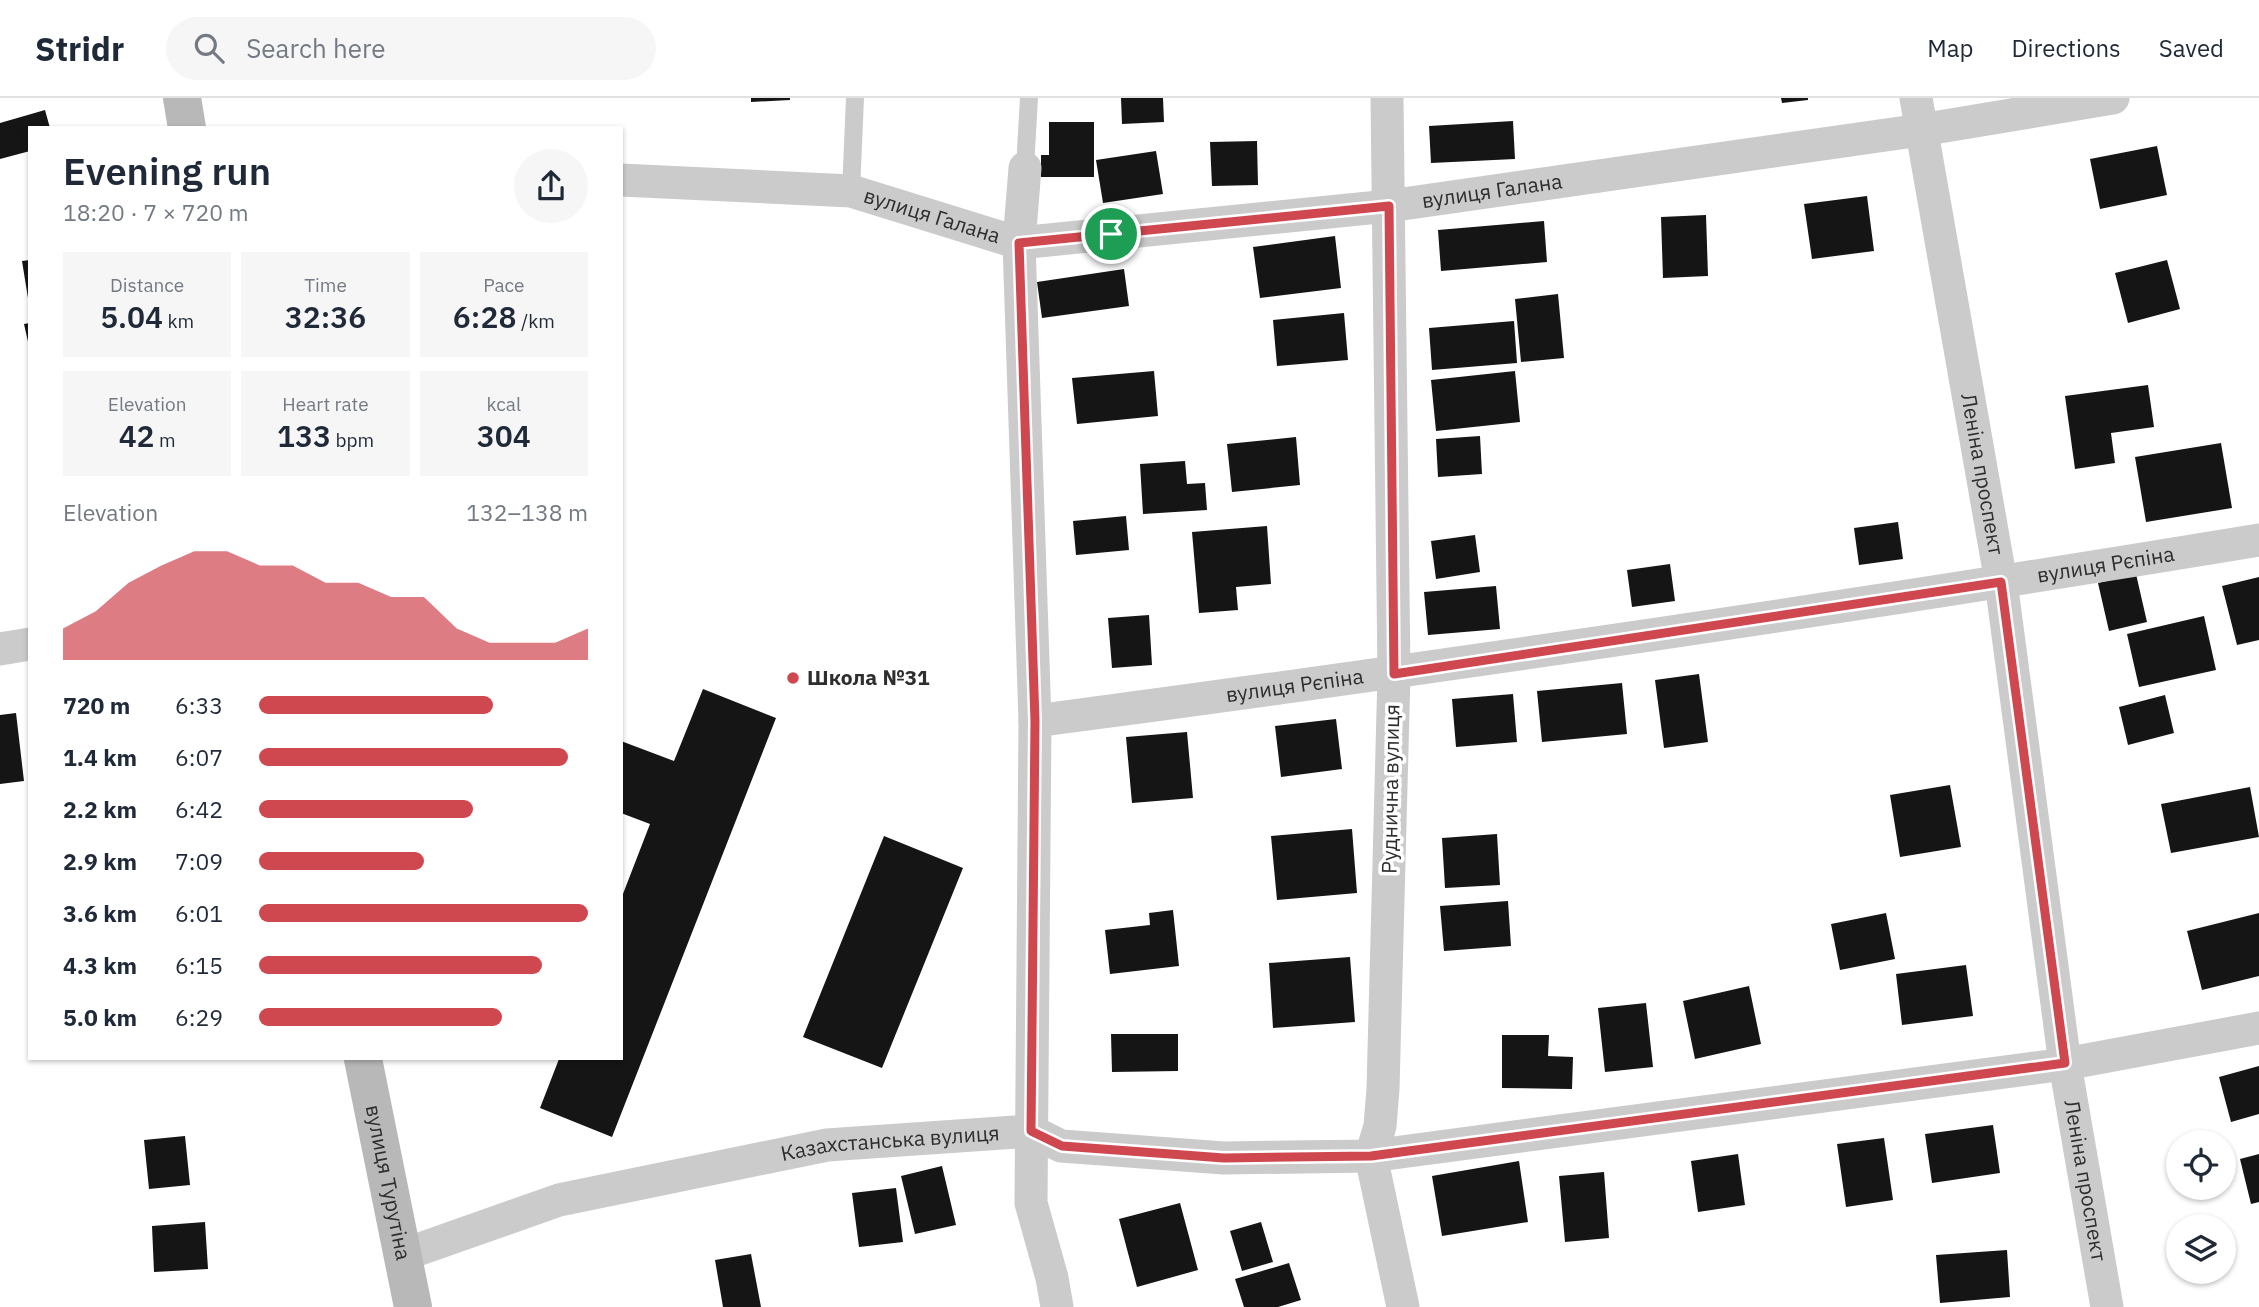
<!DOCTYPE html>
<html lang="en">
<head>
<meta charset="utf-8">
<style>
  :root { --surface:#fff; --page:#f6f6f7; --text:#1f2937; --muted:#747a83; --line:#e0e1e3; --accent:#cf474f }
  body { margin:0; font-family:"IBM Plex Sans",sans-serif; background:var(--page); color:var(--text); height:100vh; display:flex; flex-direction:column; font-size:26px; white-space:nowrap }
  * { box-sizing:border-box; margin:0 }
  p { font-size:23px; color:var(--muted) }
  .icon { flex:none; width:38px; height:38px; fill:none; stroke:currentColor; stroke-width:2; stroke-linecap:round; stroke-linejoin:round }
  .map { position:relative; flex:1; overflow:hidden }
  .panel { position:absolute; left:28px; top:28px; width:595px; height:934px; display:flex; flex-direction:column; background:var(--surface); border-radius:0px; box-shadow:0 2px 5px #0004 }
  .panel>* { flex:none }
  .fabs { position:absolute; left:2166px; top:1032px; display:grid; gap:14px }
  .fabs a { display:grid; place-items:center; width:70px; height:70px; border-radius:50%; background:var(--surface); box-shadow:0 2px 5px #0004; font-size:35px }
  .pin { position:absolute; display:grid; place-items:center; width:60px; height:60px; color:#fff; margin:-30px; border:4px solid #fff; border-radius:50%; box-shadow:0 2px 7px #0007 }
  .round { display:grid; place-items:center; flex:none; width:74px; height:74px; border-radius:37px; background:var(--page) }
  .head { display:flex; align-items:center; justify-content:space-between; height:119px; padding:0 35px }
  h1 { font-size:38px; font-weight:600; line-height:52px }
  .stats { display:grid; grid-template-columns:repeat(3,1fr); gap:10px; height:119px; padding:7px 35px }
  .stats div { display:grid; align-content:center; border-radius:0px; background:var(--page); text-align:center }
  .stats b { font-size:30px; font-weight:600 }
  .stats small { font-size:19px; font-weight:400 }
  .stats p { font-size:19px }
  .chart { height:196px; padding:14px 35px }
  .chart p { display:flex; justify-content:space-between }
  .chart svg { width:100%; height:126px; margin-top:7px; fill:var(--accent); opacity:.7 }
  ul { padding:0 35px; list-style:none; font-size:23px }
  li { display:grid; grid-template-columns:112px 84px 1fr; align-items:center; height:52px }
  li i { height:18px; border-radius:9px; background:var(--accent) }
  header { display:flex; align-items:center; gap:42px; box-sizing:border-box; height:98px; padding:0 35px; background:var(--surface); border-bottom:2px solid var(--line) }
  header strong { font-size:33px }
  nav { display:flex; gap:38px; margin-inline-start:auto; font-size:24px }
  .search { width:490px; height:63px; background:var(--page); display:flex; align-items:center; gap:18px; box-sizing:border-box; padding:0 24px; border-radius:38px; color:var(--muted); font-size:26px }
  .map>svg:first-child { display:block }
  .building { fill:#151515 }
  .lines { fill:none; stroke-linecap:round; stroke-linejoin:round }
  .lane { stroke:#cbcbcb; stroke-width:18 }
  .street { stroke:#cbcbcb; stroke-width:33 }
  .secondary { stroke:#b8b8b8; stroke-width:38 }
  .route-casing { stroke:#fff; stroke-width:14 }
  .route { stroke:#cf474f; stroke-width:9 }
  .poi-dot { fill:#cf474f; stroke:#fff; stroke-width:2.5 }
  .labels { text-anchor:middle; stroke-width:7; stroke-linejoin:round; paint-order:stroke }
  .street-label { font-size:21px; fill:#2e2e2e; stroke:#fff }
  .poi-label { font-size:21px; font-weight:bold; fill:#2e2e2e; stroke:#fff; text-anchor:start }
</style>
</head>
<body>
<header>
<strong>Stridr</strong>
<div class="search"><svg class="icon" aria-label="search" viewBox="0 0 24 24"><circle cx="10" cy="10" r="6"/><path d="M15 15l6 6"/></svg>Search here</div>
<nav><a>Map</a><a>Directions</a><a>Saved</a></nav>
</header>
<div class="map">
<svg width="2259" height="1209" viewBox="0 0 2259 1209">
  <rect width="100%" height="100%" fill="#fff"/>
  <path class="building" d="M751 0H790V2L751 4Z
    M1121 0H1163L1164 24 1122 26Z
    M1781 0H1808V2L1782 5Z
    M45 12 50 30H30V53L0 61V25Z
    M1513 23 1515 61 1431 65 1429 28Z
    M1049 24H1094V79H1041V57H1049Z
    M1257 43 1258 87 1212 88 1210 44Z
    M2157 48 2167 97 2100 111 2090 61Z
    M1156 53 1163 96 1103 105 1096 62Z
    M1867 98 1874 153 1812 161 1804 106Z
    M1706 117 1708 178 1663 180 1661 119Z
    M1544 123 1547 164 1441 173 1438 132Z
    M1335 138 1341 190 1260 200 1253 149Z
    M30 162V200H28L22 163Z
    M2167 162 2180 211 2128 225 2115 175Z
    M1124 171 1129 208 1042 220 1037 184Z
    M1558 196 1564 260 1521 264 1515 201Z
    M1344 215 1348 262 1277 268 1273 222Z
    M1514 223 1517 265 1432 272 1429 230Z
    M30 225V247L29 248 24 226Z
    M1154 273 1158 318 1077 326 1072 280Z
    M1515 273 1520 324 1436 333 1431 282Z
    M2148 287 2154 329 2111 335 2115 365 2075 371 2065 298Z
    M1480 338 1482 376 1438 379 1436 341Z
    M1296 339 1300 387 1232 394 1227 346Z
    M2221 345 2232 410 2146 424 2135 359Z
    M1185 363 1187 386 1205 385 1207 412 1143 416 1140 366Z
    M1126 418 1129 452 1076 457 1073 423Z
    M1898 424 1903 461 1859 467 1854 430Z
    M1267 428 1271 486 1236 489 1238 512 1199 515 1192 434Z
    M1475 437 1480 474 1436 481 1431 443Z
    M1670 466 1675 503 1632 509 1627 472Z
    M2136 476 2147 524 2109 533 2098 485Z
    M2259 479V542L2237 547 2222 488Z
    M1496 488 1500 531 1428 537 1424 494Z
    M1149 517 1152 567 1112 570 1108 520Z
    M2204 518 2216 572 2139 589 2127 536Z
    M1699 576 1708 644 1664 650 1655 582Z
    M1622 585 1627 636 1542 644 1537 593Z
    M703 591 776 620 612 1039 540 1010 559 961H621V801L650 726 621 715V643L674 663Z
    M1513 596 1517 644 1456 649 1452 601Z
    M2165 597 2174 635 2128 647 2119 609Z
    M16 615 24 683 0 686V617Z
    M1336 621 1342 671 1281 679 1275 628Z
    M1187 634 1193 700 1132 705 1126 639Z
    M1950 687 1961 749 1900 759 1890 697Z
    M2250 689 2259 739 2171 755 2161 706Z
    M1352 731 1357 795 1277 802 1271 738Z
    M1497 736 1500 787 1445 790 1442 740Z
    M884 738 963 770 882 970 803 939Z
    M1508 803 1511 848 1444 853 1440 808Z
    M1173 812 1179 868 1110 876 1105 832 1150 827 1149 815Z
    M1886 815 1895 861 1840 872 1831 826Z
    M2259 815V878L2202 892 2187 833Z
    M1350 859 1355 924 1273 930 1269 865Z
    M1966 867 1973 918 1902 927 1896 876Z
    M1749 888 1761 946 1695 961 1683 903Z
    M1646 905 1653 969 1605 974 1598 910Z
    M1111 936H1178V973L1112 974Z
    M1502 937H1549L1548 958 1573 959 1572 991 1502 990Z
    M2259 968V1016L2231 1024 2219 979Z
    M1993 1027 2000 1075 1932 1085 1925 1036Z
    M185 1038 190 1087 149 1091 144 1042Z
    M1884 1040 1893 1102 1846 1109 1837 1046Z
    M1738 1056 1745 1107 1698 1114 1691 1063Z
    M2259 1056V1104L2251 1106 2240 1061Z
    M1519 1063 1528 1124 1442 1138 1432 1078Z
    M942 1068 956 1127 915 1136 901 1078Z
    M1604 1074 1609 1140 1565 1144 1559 1078Z
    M896 1090 903 1144 859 1149 852 1095Z
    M1180 1105 1198 1172 1137 1189 1119 1121Z
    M205 1124 208 1171 154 1174 152 1128Z
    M1261 1124 1273 1164 1242 1173 1230 1133Z
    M2007 1152 2010 1199 1940 1205 1936 1157Z
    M751 1156 761 1209H723L715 1162Z
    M1289 1165 1301 1202 1278 1209H1244L1235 1181Z"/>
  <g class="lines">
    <path class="lane" d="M1025 70 1029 0
      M851 93 855 0"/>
    <g class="street">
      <path d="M1387 0 1394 576 1383 991 1380 1028 1371 1058 1403 1209"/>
      <path id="s1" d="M1916 0 2001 484 2065 966 2107 1209"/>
      <path d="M1025 70 1019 145 1035 623 1031 1105 1052 1180 1057 1209"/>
      <path id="s2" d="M621 82 851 93 1019 145 1389 108 1921 32 2113 0"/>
      <path d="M0 551 30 546"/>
      <path id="s3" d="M1035 623C1444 569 1852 509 2259 442"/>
      <path id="s4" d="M403 1157 559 1102 827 1047 1031 1033 1061 1048 1224 1060 1371 1058 2065 966 2259 930"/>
    </g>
    <g class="secondary">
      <path d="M182 0 187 30"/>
      <path id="s5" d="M363 961 413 1209"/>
    </g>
  </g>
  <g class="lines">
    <g class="route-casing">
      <path id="route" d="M1389 108 1394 576 2001 484 2065 965 1371 1058 1224 1060 1062 1048 1031 1033 1035 623 1019 145Z"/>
    </g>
    <use href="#route" class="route"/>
  </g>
  <circle class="poi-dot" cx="793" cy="580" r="7"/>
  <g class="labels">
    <g class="street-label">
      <text dy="7" stroke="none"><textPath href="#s2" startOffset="882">вулиця Галана</textPath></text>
      <text dy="7" stroke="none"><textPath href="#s2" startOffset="315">вулиця Галана</textPath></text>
      <text dy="7" stroke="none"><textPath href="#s1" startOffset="382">Леніна проспект</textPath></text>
      <text dy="7" stroke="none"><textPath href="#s3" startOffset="1082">вулиця Рєпіна</textPath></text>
      <text dy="7" stroke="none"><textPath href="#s3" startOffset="262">вулиця Рєпіна</textPath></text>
      <text transform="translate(1391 691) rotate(-89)" y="7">Руднична вулиця</text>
      <text dy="7" stroke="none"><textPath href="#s4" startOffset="502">Казахстанська вулиця</textPath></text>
      <text dy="7" stroke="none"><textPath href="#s1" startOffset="1096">Леніна проспект</textPath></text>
      <text dy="7" stroke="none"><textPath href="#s5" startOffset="126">вулиця Турутіна</textPath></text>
    </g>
    <g class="poi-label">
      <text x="807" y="587">Школа №31</text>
    </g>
  </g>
</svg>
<div class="fabs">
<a><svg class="icon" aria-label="locate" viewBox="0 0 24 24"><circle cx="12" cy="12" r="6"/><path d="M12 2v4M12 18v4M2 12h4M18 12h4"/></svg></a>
<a><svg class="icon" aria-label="layers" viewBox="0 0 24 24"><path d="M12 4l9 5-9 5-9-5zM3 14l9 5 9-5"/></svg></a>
</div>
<div class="pin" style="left:1111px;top:136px;background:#1e9e55"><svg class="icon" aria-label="arrive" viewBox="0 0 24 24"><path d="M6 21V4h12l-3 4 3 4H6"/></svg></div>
<section class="panel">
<div class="head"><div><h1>Evening run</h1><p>18:20 · 7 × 720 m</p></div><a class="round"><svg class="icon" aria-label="share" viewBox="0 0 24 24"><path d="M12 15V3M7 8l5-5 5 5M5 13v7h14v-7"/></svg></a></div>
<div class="stats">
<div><p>Distance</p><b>5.04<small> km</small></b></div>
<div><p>Time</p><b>32:36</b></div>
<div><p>Pace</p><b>6:28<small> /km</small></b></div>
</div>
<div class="stats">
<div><p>Elevation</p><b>42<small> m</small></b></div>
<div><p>Heart rate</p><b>133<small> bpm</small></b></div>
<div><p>kcal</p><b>304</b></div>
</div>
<div class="chart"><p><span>Elevation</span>132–138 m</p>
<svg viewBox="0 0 160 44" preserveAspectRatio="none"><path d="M0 44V33L10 27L20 17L30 11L40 6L50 6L60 11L70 11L80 17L90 17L100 22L110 22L120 33L130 38L140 38L150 38L160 33V44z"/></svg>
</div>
<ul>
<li><b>720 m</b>6:33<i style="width:71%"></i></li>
<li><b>1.4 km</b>6:07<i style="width:94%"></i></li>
<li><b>2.2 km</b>6:42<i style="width:65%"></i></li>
<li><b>2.9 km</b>7:09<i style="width:50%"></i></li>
<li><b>3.6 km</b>6:01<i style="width:100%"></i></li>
<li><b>4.3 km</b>6:15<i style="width:86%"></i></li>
<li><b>5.0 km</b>6:29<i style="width:74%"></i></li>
</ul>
</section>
</div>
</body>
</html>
